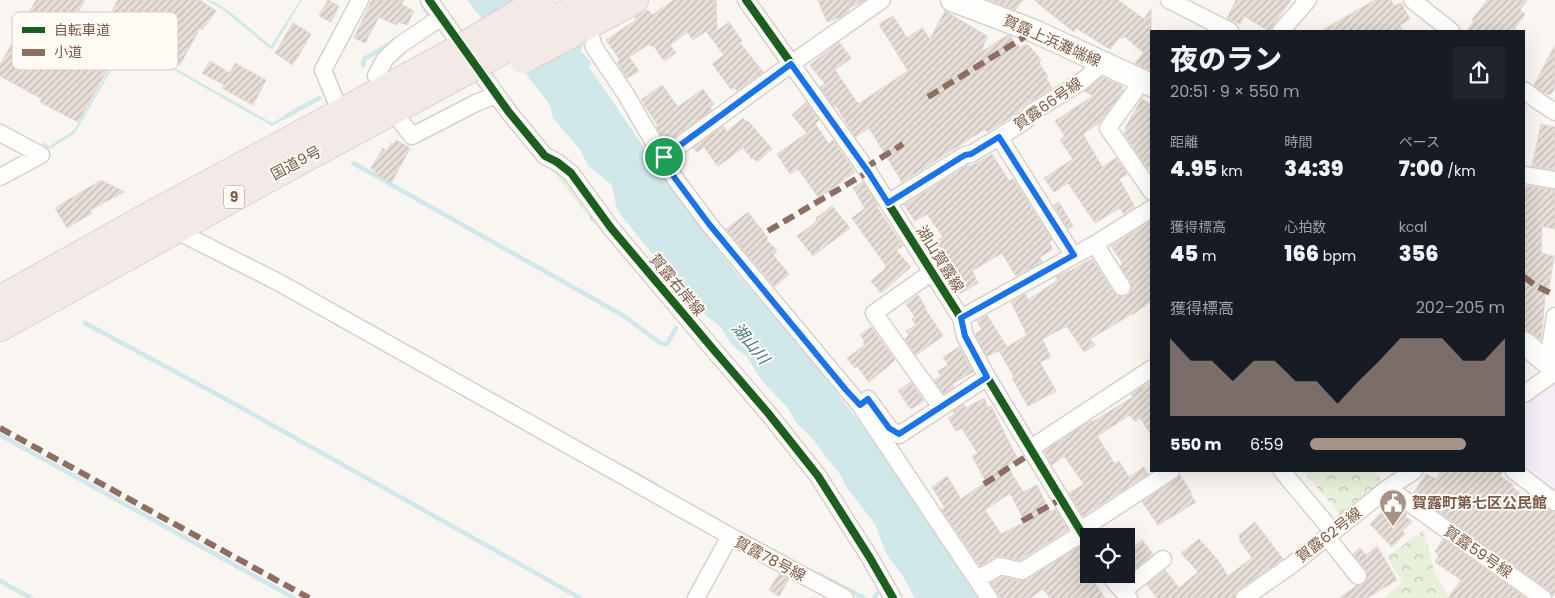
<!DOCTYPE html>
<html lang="ja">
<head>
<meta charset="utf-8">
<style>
  :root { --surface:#171b24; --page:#20242c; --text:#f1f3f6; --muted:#9ea1a6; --accent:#a69286 }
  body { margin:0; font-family:Poppins,"Noto Sans JP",sans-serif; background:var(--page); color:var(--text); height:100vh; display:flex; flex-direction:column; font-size:19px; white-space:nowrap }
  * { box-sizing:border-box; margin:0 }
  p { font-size:16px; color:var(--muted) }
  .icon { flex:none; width:28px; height:28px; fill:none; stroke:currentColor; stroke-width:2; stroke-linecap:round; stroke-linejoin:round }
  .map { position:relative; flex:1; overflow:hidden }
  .sheet { position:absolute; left:1150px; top:30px; width:375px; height:442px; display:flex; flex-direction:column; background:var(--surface); border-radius:0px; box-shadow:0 5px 20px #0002 }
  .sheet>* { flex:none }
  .buttons { position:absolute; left:1080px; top:528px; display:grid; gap:10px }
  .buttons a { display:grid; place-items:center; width:55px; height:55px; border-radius:0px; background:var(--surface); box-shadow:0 5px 20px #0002; font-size:25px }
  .pin { position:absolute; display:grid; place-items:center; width:42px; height:42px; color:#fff; margin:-21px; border:2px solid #fff; border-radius:50%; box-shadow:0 1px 5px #0007 }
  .round { display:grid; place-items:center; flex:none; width:52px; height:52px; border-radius:0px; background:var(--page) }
  .headline { display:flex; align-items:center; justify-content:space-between; height:85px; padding:0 20px }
  h1 { font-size:28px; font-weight:800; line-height:38px }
  .stats { display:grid; grid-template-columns:repeat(3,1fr); gap:8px; height:85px; padding:5px 20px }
  .stats div { display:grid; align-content:center }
  .stats b { font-size:21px; font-weight:800 }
  .stats small { font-size:14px; font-weight:400 }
  .stats p { font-size:14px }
  .chart { height:140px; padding:10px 20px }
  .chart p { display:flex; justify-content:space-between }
  .chart svg { width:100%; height:90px; margin-top:5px; fill:var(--accent); opacity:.7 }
  ul { padding:0 20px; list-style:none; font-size:16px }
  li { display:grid; grid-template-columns:80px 60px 1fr; align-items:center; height:38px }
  li i { height:12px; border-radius:6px; background:var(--accent) }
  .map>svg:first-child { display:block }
  .education { fill:#f6eef6 }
  .grass { fill:url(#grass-tufts) }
  .park { fill:url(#park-crowns) }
  .water { fill:#d0e8ea }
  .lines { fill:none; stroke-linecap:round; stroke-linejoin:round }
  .stream { stroke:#d0e8ea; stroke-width:4.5 }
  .building { fill:url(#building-hatch); stroke:#e2d8d2; fill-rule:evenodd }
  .street-casing { stroke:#d7d1cb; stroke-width:19 }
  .secondary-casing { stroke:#d9d2cb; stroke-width:25 }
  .highway-casing { stroke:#dad1cc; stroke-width:30 }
  .street { stroke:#fefefd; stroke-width:16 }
  .secondary { stroke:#fefefd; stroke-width:22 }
  .highway { stroke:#f2eae7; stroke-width:28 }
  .highway-bridge-casing { stroke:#dad1cc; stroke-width:30; stroke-linecap:butt }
  .highway-bridge { stroke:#f2eae7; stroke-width:28 }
  .quiet { stroke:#8d6e63; stroke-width:6; stroke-dasharray:12 6; stroke-linecap:butt }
  .cycleway-casing { stroke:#fffaf3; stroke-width:11 }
  .cycleway { stroke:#1b5e20; stroke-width:8 }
  .route-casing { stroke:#fff; stroke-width:10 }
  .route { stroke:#1a73e8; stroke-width:6 }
  .labels { text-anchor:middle; stroke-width:4; stroke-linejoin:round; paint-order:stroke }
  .shield { fill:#fffaf3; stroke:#a28b7f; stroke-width:1 }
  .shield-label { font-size:14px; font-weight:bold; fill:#7a5c4d }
  .street-label { font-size:15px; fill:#7a5c4d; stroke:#fffaf3 }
  .poi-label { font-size:15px; font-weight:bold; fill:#7a5c4d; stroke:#fffaf3; text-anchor:start }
  .water-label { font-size:16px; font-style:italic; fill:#437c86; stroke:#fffaf3 }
  .key { fill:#fffaf3; stroke:#d7cbc1; stroke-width:1 }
  .key-label { font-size:14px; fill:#7a5c4d }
</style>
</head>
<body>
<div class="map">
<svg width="1555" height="598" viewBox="0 0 1555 598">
  <defs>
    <pattern id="grass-tufts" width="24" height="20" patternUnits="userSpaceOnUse" patternTransform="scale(1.25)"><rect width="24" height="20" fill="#e7f0db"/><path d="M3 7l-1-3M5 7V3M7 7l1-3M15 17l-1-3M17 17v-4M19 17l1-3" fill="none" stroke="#c0c6b4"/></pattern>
    <pattern id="park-crowns" width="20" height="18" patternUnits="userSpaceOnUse" patternTransform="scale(1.25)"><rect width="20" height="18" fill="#e7f0db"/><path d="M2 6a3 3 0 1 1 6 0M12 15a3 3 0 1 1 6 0" fill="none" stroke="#c0c6b4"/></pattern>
    <pattern id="building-hatch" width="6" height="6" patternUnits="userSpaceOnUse" patternTransform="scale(1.25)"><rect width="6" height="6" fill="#e6ded7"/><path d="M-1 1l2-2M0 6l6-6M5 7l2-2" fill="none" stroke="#bfb7b1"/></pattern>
  </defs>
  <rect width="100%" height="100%" fill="#f9f5f0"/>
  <path class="education" d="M1555 381V494L1524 470V404Z"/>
  <path class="grass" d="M538 160 557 168 640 275 586 214 552 170 545 166Z"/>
  <path class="park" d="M1303 471H1373L1386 484 1342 517Z
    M1424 530 1434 571 1449 598H1384L1402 582 1387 557Z"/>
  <path class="water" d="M206 0C221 0 257 35 271 46L300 0H302L272 50 223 10Z
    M467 0H531L582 43 581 53H583L591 63 589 67 677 196 706 234 733 269 805 351 874 441 901 477 977 598H915L904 578 887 555 875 524 845 485 842 477 807 432 797 424 787 407 763 382 746 356 731 344 719 325 706 316 696 305 688 296 677 278 658 261 620 214 616 206 612 185 588 166 581 151 553 118 551 109 548 102Z
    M123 45 173 67 272 123 289 113 291 115 272 126 172 69 124 48 75 133 50 149 42 144V142L50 146 74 130Z"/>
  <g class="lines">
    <path class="stream" d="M423 5 429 16 426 19
      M363 65 364 59 393 42
      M285 117 319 98
      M353 163 624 316 660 343 667 344 676 328
      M85 323 233 403 580 598
      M0 435 294 598
      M623 467 656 485
      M818 574 864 598
      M0 581 31 598
      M874 598 877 593"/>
  </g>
  <path class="building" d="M36 0H85L77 14 102 29 118 0H200L216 11 202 30 200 28 180 65 164 56 165 54 127 34 78 122 40 102 42 99 0 76V65Z
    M328 0 339 6 331 22 319 16Z
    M372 0H404L401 4 414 11 407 25 398 22 396 25 379 17 365 43 354 38Z
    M674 0H716L717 31 729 22 742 41 740 43 763 72 737 91 734 87 731 89 712 64 724 55 706 31 693 40 687 32 670 45 676 53 664 61 653 45 651 47 649 44 629 57 639 71 627 78 617 62 620 60 606 40 636 20 635 17 645 11 648 10 652 15Z
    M818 0H865L848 9 849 11 841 17 827 22Z
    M989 0H1023L1015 10Z
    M1034 0H1118L1144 19 1151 9V71L1135 63 1144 53 1124 36 1122 39 1120 37 1110 49 1076 28 1074 32Z
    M1236 0H1291L1273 25 1271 31H1269L1244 16 1240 24 1227 18Z
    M1375 0H1391L1394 6 1401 3 1410 19 1400 25 1403 31H1321Z
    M1487 0H1527L1520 10 1525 14 1513 31H1467L1474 21 1472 20Z
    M945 11 987 36 981 52 1008 35 1011 36 1015 45 1017 44 1020 48 1027 44 1038 56 1041 61 1039 63 1048 77 1046 78 1052 88 1026 104 1018 111 1019 113 1008 119 987 132 985 129 902 182 869 128 855 137 836 106 834 107 820 87 825 84 810 65 839 42 851 58 835 70 858 104 908 71 879 24 893 16 907 38 922 28 930 39Z
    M293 23 311 34 293 65 275 53Z
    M1555 45V88L1550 95 1544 93 1534 85Z
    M210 61 230 73 235 63 266 80 253 105 222 88 224 85 202 73Z
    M1102 77 1122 86 1123 91 1099 123 1083 134 1102 167 1116 158 1127 174 1119 179 1135 207 1124 214 1120 208 1095 223 1068 183 1054 192 1044 178 1073 159 1060 140 1065 136 1055 121 1093 96 1085 91Z
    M662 85 678 107 703 89 714 104 710 107 712 110 666 143 656 127 658 125 641 100Z
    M1142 99 1151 105V170L1146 167 1133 147 1135 146 1131 144 1124 133 1126 129 1125 128Z
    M806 102 819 120 815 124 829 144 833 140 855 172 819 198 798 169 790 174 777 154 807 133 792 115Z
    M743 118 746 122 748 121 772 149 757 162 753 158 752 159 743 148 718 166 704 147 697 152 694 148H693L723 126 727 132Z
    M1541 124 1555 127V170L1532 166Z
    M396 140 410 148 391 183 375 174 376 172 371 168 383 148 387 151 391 143 394 144Z
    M992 154 1009 181 1013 179 1052 240 1049 242 1053 249 1040 257 1042 262 1016 276 1002 253 972 271 978 283 960 294 930 245 943 237 927 214 915 221 904 205 968 165 970 167Z
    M101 180 124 192 90 210 92 213 67 228 55 208Z
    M863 182 878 206 877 207 903 246 896 250 911 267 881 293 871 281 885 269 886 266 852 218 865 208 853 188Z
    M1526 186 1555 190V229L1542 226 1541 253 1554 256 1549 288 1546 287 1541 340 1532 333 1524 330V197Z
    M1059 202 1073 226 1068 229 1054 205Z
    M832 206 850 228 813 256 797 236 817 221 816 218Z
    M748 212 768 238 766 240 777 250 773 255 789 274 775 287 726 229Z
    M1151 221V301L1132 315V314L1090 339 1095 345 1084 352 1067 326 1042 339 1051 357 1040 362 1056 391 1028 406 1012 378 1014 377 999 351 1003 349 987 356 976 336V333L982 330 977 321 987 315 1007 347 1027 335 1011 302 1025 294 1028 300 1058 280 1056 277 1069 270 1070 271 1092 259 1114 293 1122 297 1127 296 1131 291V282L1120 266 1123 264 1111 246Z
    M918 295 926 308 925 309 943 336 916 355 905 339 909 335 906 331 916 325 912 319 915 317 906 304Z
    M871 327 895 360 869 382 857 366 855 368 847 358 865 345 863 342 865 341 860 335Z
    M959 347 973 372 952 384 954 387 944 394 934 380 941 376 938 371 948 365 943 357Z
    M911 382 924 401 911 409 898 391Z
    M1151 382V435L1140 418 1135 422 1130 415 1097 436 1115 464 1119 461 1129 477 1144 467 1148 474 1083 516 1069 493 1084 484 1064 456 1052 465 1044 451 1091 420 1092 422 1133 397 1131 394Z
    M984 398 988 408 991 406 1018 460 1007 466 1023 492 1037 485 1050 512 1055 509 1068 530 1020 560 1002 556 995 557 980 566 942 510 945 508 932 487 947 476 961 499 986 482 972 456 978 454 962 428 956 431 948 418 955 414 953 411 964 404 966 408ZM1010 493 1025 522 1001 534 985 510Z
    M1441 471H1503L1500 476 1513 485 1512 487 1530 501 1532 497 1549 510 1555 512V594L1553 596 1549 590 1413 494 1426 474 1436 479Z
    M1180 475 1192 493 1190 494 1196 502 1158 525 1142 502 1176 479Z
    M1389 501 1407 514 1405 516 1412 522 1402 531 1405 534 1392 547 1370 524 1385 509 1383 506Z
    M1255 522 1283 559 1238 590 1234 598H1157L1147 585 1165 570 1179 588 1198 572 1181 553 1199 539 1217 559 1228 576 1252 558 1239 540 1240 538 1238 536Z
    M1443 539 1526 598H1448L1461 580 1435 562 1439 555 1435 552Z
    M1142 540 1153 554 1126 576V554Z
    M1377 546 1397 580 1367 598H1339L1356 586 1364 584 1367 579 1366 570 1353 554 1360 548 1366 555Z
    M1079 547 1084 553 1089 555V561L1083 565 1105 598H1050L1043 589 1030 598H1000L991 583 1002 577 1020 581 1027 579Z
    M779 574 789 579 779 596 769 590Z"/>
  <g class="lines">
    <g class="street-casing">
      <path id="street" d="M429 0 508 111 545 156 557 162 571 173 611 228 713 349 768 413 818 476 870 558 893 598
        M746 0 869 173 961 318 965 336 987 377 1089 545
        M1169 0 1230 31
        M1412 0 1451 31
        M587 25 594 47 625 93 674 177 709 224 860 405 989 598
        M1281 31 1308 0
        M376 76 385 59 400 45 440 18
        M1143 80 1108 128 1151 191
        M1524 90 1538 101 1555 112
        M335 99 323 70 360 0
        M402 123 412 136 476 103 496 95
        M0 133 41 155 0 177
        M999 137 1073 255
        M664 157 791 64 882 0
        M1524 175 1555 180
        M888 203 965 155 971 154 1025 121 1031 113 1081 82 1103 63
        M175 230 278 282 730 536
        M1095 244 1122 287
        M932 272 874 313 941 407
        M961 318 1095 244 1151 209
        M1548 362 1555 316
        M1524 394 1555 372
        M868 399 889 428 899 435 987 377
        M1031 448 1151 369
        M1282 471 1333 532
        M1514 471 1555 502
        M1388 488 1543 598
        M1079 531 1171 471
        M1327 537 1358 576
        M1108 574 1129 598
        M978 579 1000 566 1022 571 1081 534
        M1123 591 1163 559
        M696 598 730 536 845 598
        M1244 598 1293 564 1388 488 1414 471"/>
    </g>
    <g class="secondary-casing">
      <path id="secondary" d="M952 0 1034 31 1151 85
        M1524 343 1555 369"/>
    </g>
    <g class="highway-casing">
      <path id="highway" d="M570 12 592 0
        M580 29 634 0
        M0 300 155 213 458 50
        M0 327 277 173 469 69"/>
    </g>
    <use href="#street" class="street"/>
    <use href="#secondary" class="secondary"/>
    <use href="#highway" class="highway"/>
    <g class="highway-bridge-casing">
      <path id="highway-bridge" d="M458 50 542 0
        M524 59 580 29
        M469 69 570 12"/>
    </g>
    <use href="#highway-bridge" class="highway-bridge"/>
    <path class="quiet" d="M928 97 1034 31
      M865 168 903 144
      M768 231 868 172
      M1524 277 1536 286 1555 295
      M0 428 309 598
      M984 484 1033 452
      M1022 521 1061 499"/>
    <g class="cycleway-casing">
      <path id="cycleway" d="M429 0 508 111 545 156 557 162 571 173 611 228 713 349 768 413 818 476 870 558 893 598
        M746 0 869 173 961 318 965 336 987 377 1089 545"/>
    </g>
    <use href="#cycleway" class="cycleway"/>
  </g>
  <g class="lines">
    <g class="route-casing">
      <path id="route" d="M791 64 869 173 888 203 965 155 971 154 999 137 1074 255 961 318 965 336 987 377 899 434 889 428 868 399 860 405 846 390 709 224 674 177 664 157Z"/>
    </g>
    <use href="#route" class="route"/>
  </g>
  <defs>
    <g id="civic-pin" transform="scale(1.4375)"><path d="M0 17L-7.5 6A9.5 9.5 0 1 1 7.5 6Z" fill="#a69286" stroke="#fffaf3"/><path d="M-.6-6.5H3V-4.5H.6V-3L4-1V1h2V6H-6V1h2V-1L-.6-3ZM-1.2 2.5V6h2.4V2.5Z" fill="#fff"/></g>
  </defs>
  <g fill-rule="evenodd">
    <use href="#civic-pin" x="1393" y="503"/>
  </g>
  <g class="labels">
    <rect class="shield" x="224" y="185.5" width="20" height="23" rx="4"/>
    <g class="shield-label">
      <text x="234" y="202">9</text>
    </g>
    <g class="street-label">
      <text transform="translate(1052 41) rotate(24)" y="5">賀露上浜灘端線</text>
      <text transform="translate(1048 104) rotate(-35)" y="5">賀露66号線</text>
      <text transform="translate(296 163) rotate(-28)" y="5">国道9号</text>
      <text transform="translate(940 259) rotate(58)" y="5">湖山賀露線</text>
      <text transform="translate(677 285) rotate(50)" y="5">賀露右岸線</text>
      <text transform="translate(1329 535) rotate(-38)" y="5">賀露62号線</text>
      <text transform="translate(1478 552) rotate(35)" y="5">賀露59号線</text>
      <text transform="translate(770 559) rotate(28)" y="5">賀露78号線</text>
    </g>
    <g class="poi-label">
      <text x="1412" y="508">賀露町第七区公民館</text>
    </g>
    <g class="water-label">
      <text transform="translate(751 343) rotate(50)" y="6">湖山川</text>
    </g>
  </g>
  <rect x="12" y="12" width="166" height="58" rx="8" class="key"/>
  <rect x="22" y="27" width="23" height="6" fill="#1b5e20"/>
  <rect x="22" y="49" width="23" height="7" fill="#8d6e63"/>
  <g class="key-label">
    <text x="54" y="35">自転車道</text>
    <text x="54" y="57">小道</text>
  </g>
</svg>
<div class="buttons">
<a><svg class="icon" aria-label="locate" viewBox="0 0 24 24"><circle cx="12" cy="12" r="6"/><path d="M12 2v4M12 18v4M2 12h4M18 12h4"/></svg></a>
</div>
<div class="pin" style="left:664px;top:157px;background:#1e9e55"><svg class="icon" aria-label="arrive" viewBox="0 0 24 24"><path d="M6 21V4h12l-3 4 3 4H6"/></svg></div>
<section class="sheet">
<div class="headline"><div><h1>夜のラン</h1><p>20:51 · 9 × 550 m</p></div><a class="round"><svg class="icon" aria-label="share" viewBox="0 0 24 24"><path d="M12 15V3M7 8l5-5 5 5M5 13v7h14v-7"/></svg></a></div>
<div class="stats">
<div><p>距離</p><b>4.95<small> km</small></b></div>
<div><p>時間</p><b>34:39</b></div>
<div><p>ペース</p><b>7:00<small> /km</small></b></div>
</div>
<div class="stats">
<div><p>獲得標高</p><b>45<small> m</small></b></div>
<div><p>心拍数</p><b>166<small> bpm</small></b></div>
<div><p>kcal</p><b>356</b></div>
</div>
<div class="chart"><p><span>獲得標高</span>202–205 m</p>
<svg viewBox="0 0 160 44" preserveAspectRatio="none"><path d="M0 44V6L10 17L20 17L30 27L40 17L50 17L60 27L70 27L80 38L90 27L100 17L110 6L120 6L130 6L140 17L150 17L160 6V44z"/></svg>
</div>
<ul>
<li><b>550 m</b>6:59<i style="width:80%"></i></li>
</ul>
</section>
</div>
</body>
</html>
